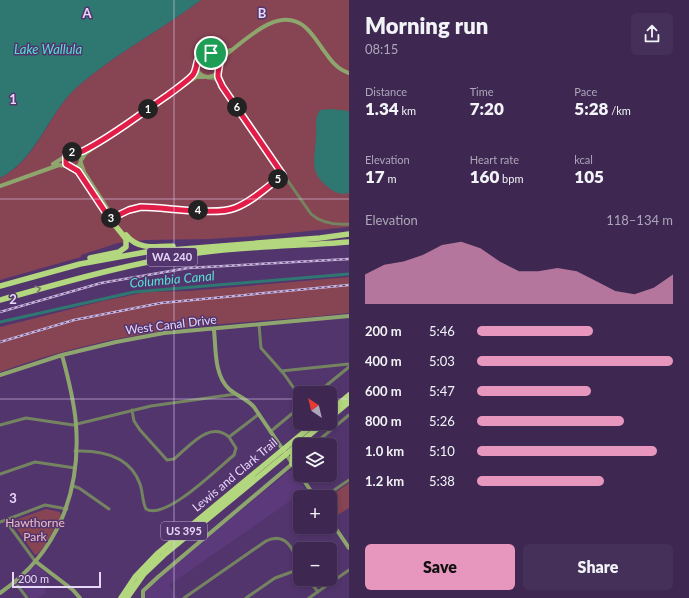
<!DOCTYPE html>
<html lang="en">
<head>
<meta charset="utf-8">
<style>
  :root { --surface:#3e2852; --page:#453059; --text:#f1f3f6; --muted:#ada6b8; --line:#574469; --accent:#e797bd }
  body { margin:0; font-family:Lato,sans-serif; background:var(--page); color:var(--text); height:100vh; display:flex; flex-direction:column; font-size:15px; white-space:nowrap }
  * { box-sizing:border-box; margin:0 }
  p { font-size:13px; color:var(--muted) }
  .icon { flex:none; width:22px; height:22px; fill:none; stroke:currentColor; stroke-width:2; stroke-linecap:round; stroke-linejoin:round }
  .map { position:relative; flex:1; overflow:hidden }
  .side { display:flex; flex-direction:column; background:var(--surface); width:340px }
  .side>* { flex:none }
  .needle { width:26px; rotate:325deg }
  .controls { position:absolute; left:293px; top:386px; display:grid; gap:8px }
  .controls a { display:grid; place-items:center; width:44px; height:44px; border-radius:6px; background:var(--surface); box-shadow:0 2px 6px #0003,0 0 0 1px var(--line); font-size:20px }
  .scale { position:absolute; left:12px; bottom:10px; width:89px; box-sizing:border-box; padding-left:4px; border:2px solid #e7d7f9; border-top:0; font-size:11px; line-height:14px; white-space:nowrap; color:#e7d7f9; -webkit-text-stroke:3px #53356e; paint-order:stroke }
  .pin { position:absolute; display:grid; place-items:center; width:34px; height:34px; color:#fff; margin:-17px; border:2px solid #fff; border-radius:50%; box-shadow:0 1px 4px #0007 }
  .km { position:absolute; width:20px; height:20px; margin:-10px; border-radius:50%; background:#222; color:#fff; font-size:11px; line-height:20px; text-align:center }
  .round { display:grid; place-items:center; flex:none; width:42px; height:42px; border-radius:6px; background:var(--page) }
  .headline { display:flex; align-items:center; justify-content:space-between; height:68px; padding:0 16px }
  h1 { font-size:22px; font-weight:800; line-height:30px }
  .figures { display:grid; grid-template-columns:repeat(3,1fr); gap:6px; height:68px; padding:4px 16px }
  .figures div { display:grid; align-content:center }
  .figures b { font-size:17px; font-weight:800 }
  .figures small { font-size:11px; font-weight:400 }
  .figures p { font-size:11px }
  .chart { height:112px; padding:8px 16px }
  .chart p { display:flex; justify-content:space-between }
  .chart svg { width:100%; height:72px; margin-top:4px; fill:var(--accent); opacity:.7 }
  .cta { display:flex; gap:8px; margin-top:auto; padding:8px 16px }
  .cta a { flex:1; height:46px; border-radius:6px; background:var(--accent); color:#111; font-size:16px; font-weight:800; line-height:46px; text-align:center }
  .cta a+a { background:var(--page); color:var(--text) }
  ul { padding:0 16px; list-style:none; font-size:13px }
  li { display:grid; grid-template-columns:64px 48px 1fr; align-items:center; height:30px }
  li i { height:10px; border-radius:5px; background:var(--accent) }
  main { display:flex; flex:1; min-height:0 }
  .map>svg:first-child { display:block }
  .built { fill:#5b397a }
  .green { fill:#874453 }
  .water { fill:#2f7871 }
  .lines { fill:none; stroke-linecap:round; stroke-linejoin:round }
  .canal { stroke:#2f7871; stroke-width:3 }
  .street { stroke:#758460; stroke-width:3 }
  .secondary { stroke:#8ea66d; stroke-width:4 }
  .highway { stroke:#b3d77e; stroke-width:5.5 }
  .rail-casing { stroke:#c8b5dc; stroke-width:2.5 }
  .rail { stroke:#53356e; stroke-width:1; stroke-dasharray:3; stroke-linecap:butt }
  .oneway { stroke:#797674 }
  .route-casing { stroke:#fff; stroke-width:8 }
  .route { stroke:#e11d48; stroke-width:5 }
  .grid { fill:none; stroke:#e7d7f9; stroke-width:1; stroke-opacity:0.55 }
  .labels { text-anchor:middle; stroke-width:3; stroke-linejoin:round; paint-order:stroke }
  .shield { fill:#53356e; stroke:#bba6cf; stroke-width:1 }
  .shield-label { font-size:11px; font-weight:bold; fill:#e7d7f9 }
  .street-label { font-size:12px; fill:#e7d7f9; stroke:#53356e }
  .park-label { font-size:12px; fill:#f0bcc5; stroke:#53356e }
  .water-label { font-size:13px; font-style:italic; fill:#53e0d4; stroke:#53356e }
  .grid-label { font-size:13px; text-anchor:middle; font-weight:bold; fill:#e7d7f9; stroke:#53356e; stroke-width:3; stroke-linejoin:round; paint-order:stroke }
</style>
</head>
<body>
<main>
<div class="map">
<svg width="349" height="598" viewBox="0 0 349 598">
  <rect width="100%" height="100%" fill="#53356e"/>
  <path class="built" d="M290 470 293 471 306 490 169 585 178 598H146L145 593 159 578Z
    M36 565 47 574 45 594 38 598H30L19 582Z"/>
  <path class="green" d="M201 0H349V227L269 235 210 239 145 240 118 243 81 255V257L0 280V178C38 159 47 115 76 88 114 54 160 31 201 0Z
    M349 277V313C292 320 234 321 177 329 116 337 57 351 0 372V327L103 301 146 292 189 291Z
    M349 483V508L333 518 330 514 329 497Z
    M46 509 60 512 61 516C56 526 44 552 35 555L13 523 15 520Z"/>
  <path class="water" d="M0 0H201C160 31 114 54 76 88 47 115 37 159 0 178Z
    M331 109 349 111V193C340 195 336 193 329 188 308 172 315 159 316 137 317 127 314 118 320 110Z"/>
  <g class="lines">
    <path class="canal" d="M0 322 134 292 349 274"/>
    <path class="street" d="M219 70 218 77 221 83
      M208 78 215 79 222 86 311 214C321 223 335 225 349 224
      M112 218 129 209 141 207 222 211C245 209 265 188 283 175
      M259 325 261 348 284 374 300 397
      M281 371 349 364
      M317 393 349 367
      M132 410 134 421 140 430 167 460 174 459C189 447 209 420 229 437
      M0 425 26 418 73 425 151 406 236 394
      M270 432 300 407
      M313 445 349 415
      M75 451C102 450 130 456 140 484 143 492 142 501 146 509 165 521 218 468 234 455L236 448 229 437 259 414
      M293 463 300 456
      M0 474 35 462 75 468
      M73 486 79 488 109 509
      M324 497 349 480
      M5 520 35 561
      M0 522 45 505 67 509
      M308 579 318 592
      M15 582 27 598
      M184 598 266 541C287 531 294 551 300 567
      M246 598 275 578 300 569
      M309 598 349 570"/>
    <path class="secondary" d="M196 65a12 12 0 1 1 24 0a12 12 0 1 1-24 0Z
      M214 54 221 55 230 50
      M220 64 223 57C244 42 278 4 305 27 312 33 317 41 322 48 330 59 336 69 349 73
      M187 81 194 75 196 67
      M65 160a8 8 0 1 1 16 0a8 8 0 1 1-16 0Z
      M76 152C88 153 178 89 196 77H204
      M82 159 85 154 97 145
      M81 163 84 172 113 217
      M53 164 66 156
      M73 169 78 171 110 219
      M0 186 59 165 67 166
      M214 330C216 349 214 375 229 389 237 396 247 399 254 407L315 497
      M0 375 62 355 116 342 164 333 349 316
      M330 520 349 548
      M35 561 73 590 80 598
      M0 593C58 553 81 492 76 424 74 400 68 377 62 355
      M143 598V591L158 577 292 464"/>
    <path class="highway" d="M126 235C138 250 156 247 173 246
      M90 258 119 252 126 247V239L110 219
      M0 286 80 264 146 252 320 238 349 234
      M0 300C65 282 130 263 198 253 248 246 299 246 349 242
      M330 411 349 395
      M330 418 349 402
      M292 464 293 454 297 447
      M121 598 135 577 158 553 315 423
      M127 598 144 574 164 555 324 423"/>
    <g class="rail-casing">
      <path id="rail" d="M0 312 101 283 188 268 349 259
        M0 342 74 320 161 303 349 285"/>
    </g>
    <use href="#rail" class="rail"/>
  </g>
  <defs><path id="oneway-chevron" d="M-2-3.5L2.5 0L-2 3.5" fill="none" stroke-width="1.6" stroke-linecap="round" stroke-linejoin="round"/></defs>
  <use class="oneway" href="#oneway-chevron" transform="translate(38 289) rotate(-15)"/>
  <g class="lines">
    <g class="route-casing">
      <path id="route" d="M211 53C226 59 217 66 218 77 219 80 221 83 222 86L283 175C268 186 253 201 235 208 216 216 165 207 141 207L129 210 110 219 78 171 66 164V156C72 150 77 154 83 151 113 136 140 114 168 95 176 89 185 83 192 76 200 68 192 52 211 53Z"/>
    </g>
    <use href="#route" class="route"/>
  </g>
  <path class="grid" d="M174 0V598M0 199H349M0 399H300M330 399H349"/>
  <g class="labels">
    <g class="shield">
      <rect x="147" y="248" width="50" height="18" rx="3"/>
      <rect x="161" y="522" width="46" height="18" rx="3"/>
    </g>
    <g class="shield-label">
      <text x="172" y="261">WA 240</text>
      <text x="184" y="535">US 395</text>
    </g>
    <g class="street-label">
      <text transform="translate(171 325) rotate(-7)" y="4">West Canal Drive</text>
      <text transform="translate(235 475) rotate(-40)" y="4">Lewis and Clark Trail</text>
    </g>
    <g class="park-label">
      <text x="35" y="527">Hawthorne<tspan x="35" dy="14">Park</tspan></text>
    </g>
    <g class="water-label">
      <text x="48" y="54">Lake Wallula</text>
      <text transform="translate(172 279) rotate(-5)" y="5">Columbia Canal</text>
    </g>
  </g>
  <g class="grid-label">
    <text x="87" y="18">A</text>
    <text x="262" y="18">B</text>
    <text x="13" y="104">1</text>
    <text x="13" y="304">2</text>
    <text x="13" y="503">3</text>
  </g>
</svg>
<div class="controls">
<a><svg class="needle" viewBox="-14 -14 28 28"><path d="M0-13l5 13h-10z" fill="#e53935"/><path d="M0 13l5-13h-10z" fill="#ada6b8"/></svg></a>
<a><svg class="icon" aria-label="layers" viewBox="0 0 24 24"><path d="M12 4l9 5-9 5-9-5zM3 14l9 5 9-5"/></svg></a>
<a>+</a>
<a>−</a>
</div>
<div class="scale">200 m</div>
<div class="pin" style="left:211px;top:53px;background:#1e9e55"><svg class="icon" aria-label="arrive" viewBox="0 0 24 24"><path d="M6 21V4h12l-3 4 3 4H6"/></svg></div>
<b class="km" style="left:148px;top:109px">1</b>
<b class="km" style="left:72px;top:152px">2</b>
<b class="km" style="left:111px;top:218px">3</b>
<b class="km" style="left:198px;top:210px">4</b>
<b class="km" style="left:278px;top:179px">5</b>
<b class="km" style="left:237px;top:107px">6</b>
</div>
<section class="side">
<div class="headline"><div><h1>Morning run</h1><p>08:15</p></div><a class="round"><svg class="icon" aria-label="share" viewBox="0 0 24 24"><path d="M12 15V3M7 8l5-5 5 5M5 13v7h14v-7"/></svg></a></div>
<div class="figures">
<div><p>Distance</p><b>1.34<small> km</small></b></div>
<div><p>Time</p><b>7:20</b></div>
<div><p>Pace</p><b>5:28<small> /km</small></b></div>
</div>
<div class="figures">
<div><p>Elevation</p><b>17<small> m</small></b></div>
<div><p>Heart rate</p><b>160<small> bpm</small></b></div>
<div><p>kcal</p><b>105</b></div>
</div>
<div class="chart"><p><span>Elevation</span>118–134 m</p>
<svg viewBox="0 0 160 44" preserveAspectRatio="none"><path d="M0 44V26L10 20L20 18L30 14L40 8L50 6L60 10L70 18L80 24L90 24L100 22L110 24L120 30L130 36L140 38L150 34L160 26V44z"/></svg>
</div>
<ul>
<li><b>200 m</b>5:46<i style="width:59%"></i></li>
<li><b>400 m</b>5:03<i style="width:100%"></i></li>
<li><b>600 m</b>5:47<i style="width:58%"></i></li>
<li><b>800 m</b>5:26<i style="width:75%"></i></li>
<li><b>1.0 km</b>5:10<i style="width:92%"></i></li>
<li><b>1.2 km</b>5:38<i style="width:65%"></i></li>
</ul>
<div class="cta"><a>Save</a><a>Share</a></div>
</section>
</main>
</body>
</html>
